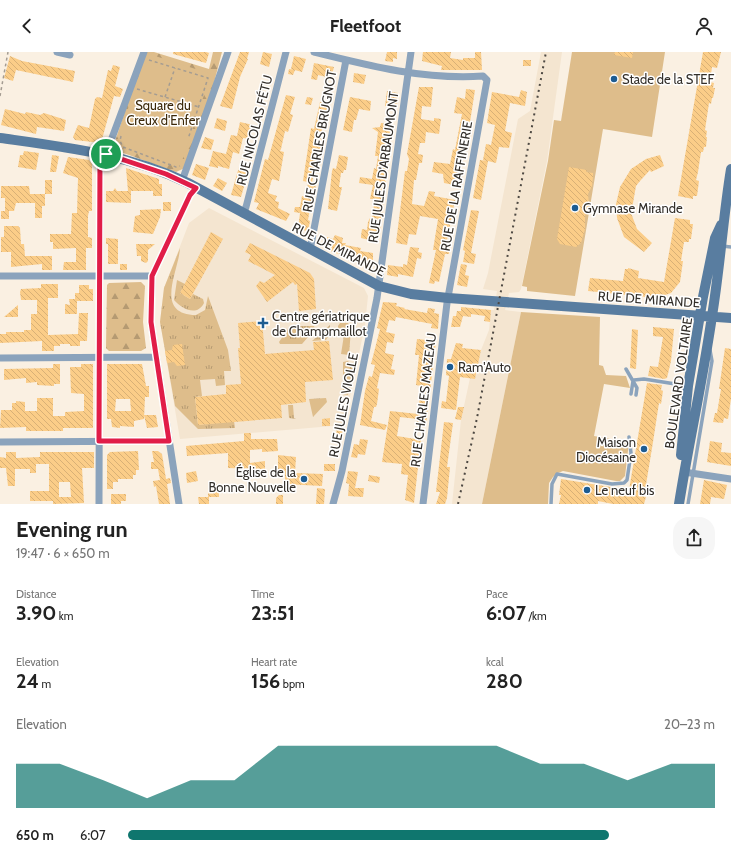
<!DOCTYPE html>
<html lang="en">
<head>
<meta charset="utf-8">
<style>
  :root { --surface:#fff; --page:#f6f6f6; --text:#222; --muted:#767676; --accent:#0f766e }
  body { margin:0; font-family:Cabin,sans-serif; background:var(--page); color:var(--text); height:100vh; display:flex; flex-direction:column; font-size:15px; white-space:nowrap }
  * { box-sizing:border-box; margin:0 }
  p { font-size:13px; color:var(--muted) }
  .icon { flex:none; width:22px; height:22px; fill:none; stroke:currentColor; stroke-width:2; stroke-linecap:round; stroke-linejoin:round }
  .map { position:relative; height:452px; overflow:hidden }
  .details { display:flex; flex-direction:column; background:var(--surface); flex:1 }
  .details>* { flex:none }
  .pin { position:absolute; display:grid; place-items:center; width:34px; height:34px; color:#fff; margin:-17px; border:2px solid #fff; border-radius:50%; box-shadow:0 1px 4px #0007 }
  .round { display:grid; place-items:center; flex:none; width:42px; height:42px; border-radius:16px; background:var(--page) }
  .headline { display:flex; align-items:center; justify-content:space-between; height:68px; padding:0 16px }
  h1 { font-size:22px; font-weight:700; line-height:30px }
  .figures { display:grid; grid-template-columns:repeat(3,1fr); gap:6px; height:68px; padding:4px 16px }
  .figures div { display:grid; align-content:center }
  .figures b { font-size:20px; font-weight:700 }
  .figures small { font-size:11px; font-weight:400 }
  .figures p { font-size:11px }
  .chart { height:112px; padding:8px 16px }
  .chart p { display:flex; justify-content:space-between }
  .chart svg { width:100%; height:72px; margin-top:4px; fill:var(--accent); opacity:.7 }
  ul { padding:0 16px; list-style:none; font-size:13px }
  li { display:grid; grid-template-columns:64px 48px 1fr; align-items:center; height:30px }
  li i { height:10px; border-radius:5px; background:var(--accent) }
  header { display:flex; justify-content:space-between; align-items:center; height:52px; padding:0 16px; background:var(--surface); font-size:18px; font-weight:700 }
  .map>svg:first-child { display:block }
  .built { fill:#f4e5d0 }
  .grass { fill:url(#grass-tufts) }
  .forest { fill:url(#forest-firs) }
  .park { fill:#debd8b }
  .building { fill:url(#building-back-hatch); fill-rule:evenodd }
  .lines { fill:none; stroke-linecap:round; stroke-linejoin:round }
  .path { stroke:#a49c92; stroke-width:1.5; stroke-dasharray:3 3; stroke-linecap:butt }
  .lane { stroke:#8ba3bc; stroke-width:3.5 }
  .street { stroke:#8ba3bc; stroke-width:7 }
  .secondary { stroke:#597da0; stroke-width:10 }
  .rail { stroke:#4d4842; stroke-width:2; stroke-dasharray:2 4; stroke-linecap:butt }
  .route-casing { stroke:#fff; stroke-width:8 }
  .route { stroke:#e11d48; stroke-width:5 }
  .poi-dot { fill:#1d5c92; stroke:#fff; stroke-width:1.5 }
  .labels { text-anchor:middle; stroke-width:3; stroke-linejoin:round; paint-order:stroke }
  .poi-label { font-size:13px; fill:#332f2a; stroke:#fff; text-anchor:start }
  .park-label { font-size:13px; fill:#3c290a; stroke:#fff }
  .street-label { font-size:13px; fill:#332f2a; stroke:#fff }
</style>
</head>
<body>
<header><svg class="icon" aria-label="back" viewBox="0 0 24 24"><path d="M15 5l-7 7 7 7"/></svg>Fleetfoot<svg class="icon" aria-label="person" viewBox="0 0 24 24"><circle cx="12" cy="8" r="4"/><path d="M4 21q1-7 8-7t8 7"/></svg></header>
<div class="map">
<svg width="731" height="452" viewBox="0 0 731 452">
  <defs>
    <pattern id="grass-tufts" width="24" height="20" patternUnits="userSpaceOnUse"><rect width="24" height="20" fill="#debd8b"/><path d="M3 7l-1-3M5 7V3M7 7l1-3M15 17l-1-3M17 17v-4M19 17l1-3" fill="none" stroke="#b59a72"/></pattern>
    <pattern id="forest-firs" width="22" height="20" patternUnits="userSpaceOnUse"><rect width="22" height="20" fill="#debd8b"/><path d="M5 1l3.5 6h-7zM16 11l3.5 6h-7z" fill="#b59a72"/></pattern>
    <pattern id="building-back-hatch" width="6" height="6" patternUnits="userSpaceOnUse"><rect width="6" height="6" fill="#fbcd88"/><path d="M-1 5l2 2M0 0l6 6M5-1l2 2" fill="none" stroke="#d8b076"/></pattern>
  </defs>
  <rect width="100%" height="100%" fill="#faf0e2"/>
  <path class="built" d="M541 0H562L547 109 521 237 519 240 509 241 505 258 521 260 482 452H452L461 368 470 326H475L481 298 489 278 491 258H494L497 239 483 237 488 221 518 67 530 59Z
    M209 156 364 236 368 244 365 273 344 373 180 387 160 270 164 236 189 171Z"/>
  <path class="grass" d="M180 196C179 219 153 262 196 263L205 258 208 244 228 298 231 319H224L225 333 216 334 215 327 200 328 202 344 195 345 198 373 234 369 235 376 198 377 175 354 160 270 164 236Z
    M177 228 185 232 180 241 190 247 193 242 203 247 204 251C197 265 182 257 174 248Z
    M340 271H348L351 277 349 303 341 302 344 283 338 282V274Z
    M330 273V282L326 288 312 289Z
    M290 274H314L315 277 302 292H280L279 290Z
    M348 309 353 317 348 343 343 342V310Z
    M326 346 327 350 313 365 309 347Z
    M288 353H293L294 366 296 367 289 366Z"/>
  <path class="forest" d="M145 0H154L209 17 213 0H222L211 42 185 116 176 120 118 99 113 95Z
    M141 230 145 234 143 270 146 296 141 299H109L106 296 107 233 109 231Z"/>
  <path class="park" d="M572 0H665L652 85 603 77 575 244 527 239V235L522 234 548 109 554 68 561 69Z
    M146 1 211 22 181 112 177 114 116 94Z
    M521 260 600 265 599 313 603 314 606 323 626 324 630 336 604 332 594 384 629 390 625 424 620 429H616L563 419 558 421 553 425 549 431 548 452H482Z"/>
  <path class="building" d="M173 0H206L209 1 206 11 173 2Z
    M240 0H249L247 7H248L240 25 232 57 220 54Z
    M263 0 272 2 269 15 260 12Z
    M387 0H397V7L393 6V10L385 9Z
    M423 0H451L450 6 463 8V6H475V0H481L482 18H441L442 14 422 9Z
    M615 0H633L632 6 614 3Z
    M703 0H721L717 16 712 15 710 30 714 31 713 36H715L713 46H712L711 52 709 51 705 78 707 79 706 85H707L706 95H704L703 100H701L698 120 696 128 699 129 697 144H693V147L678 144Z
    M10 4 22 9 75 19 73 30 16 18 13 29 4 26Z
    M294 4 306 7 302 20 291 17Z
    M523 8H531V14H523Z
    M314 11 334 15 331 26 318 23 317 28 311 27Z
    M113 13 120 15 115 34 123 37 120 45 114 44 101 91 75 88 73 85 78 73 89 76 95 47 97 45 102 46 108 18 111 19Z
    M289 17 295 18 293 23 288 22Z
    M354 21 366 23 364 32 353 30Z
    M419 35H433L431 55 422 54 421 67 434 69V66L441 67 439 82 426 80 425 91H420L418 102 423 103 422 111H419L416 128H414L412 152 424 154 429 139 435 140 434 144 455 148 447 188 451 189 449 202H445L439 230 435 229 434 232 429 231 436 198H433L438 167 420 164 416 183 409 182 407 193 396 191 405 119H407L409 107 407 102Z
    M466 37 475 38 470 70 473 71 468 95 464 94 458 126 455 127 454 133 444 131 443 122 432 120 434 110 450 112 453 97 455 98 462 62 454 61 457 45 465 47Z
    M521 38 527 40 525 54 510 51 505 79 512 81 509 96 499 95 496 111 488 109 481 148 473 146 480 108 487 109 483 108 486 92 491 93 495 73 487 71 492 40 519 45Z
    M387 39 398 41 396 55 385 54Z
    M286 43 295 45 290 62 293 63 288 80 285 79 281 97 280 99 284 100 279 129 272 127 268 141 277 144 275 149 279 150 278 156 290 162 286 169 256 157 259 151 254 150 265 107 268 108Z
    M307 45 313 46 311 53 305 52Z
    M350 45 371 49 370 59 359 57 356 68H354L352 80 343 78Z
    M320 50 328 51 320 86 324 87 323 96H320L316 118H314L312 131 303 129 311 76 314 77Z
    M5 57 25 62 26 60 40 63 44 61 66 68 64 79 37 75 36 82 1 73Z
    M217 66 227 69 225 79 214 76Z
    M240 70 253 73 251 83 250 87 243 86 239 102 233 100 229 117 218 114V116L209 114 213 99 226 102 231 83 237 84Z
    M381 71 391 72 386 109H387L385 129H386L380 179H376L373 189 361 186V184L362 177 367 178 368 170 370 166 372 167 374 153H373L374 147H370L373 133 359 131 360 125 372 127 374 116 376 117 378 104H375L378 80 372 76 380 75Z
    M205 85 214 88 211 98 201 96Z
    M24 99 39 101 36 118 18 115 20 103H23Z
    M52 103 59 104 56 120H50Z
    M339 103 348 105 346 118H344L343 121H341L339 135H342L337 159 328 157 332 119 333 116 336 117Z
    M660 103 664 114 651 120 650 118 640 129 636 134 633 151 631 161 637 177 652 191 644 200 624 185 617 166 616 152 620 135 631 117 646 107Z
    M68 105 89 108 92 112V159H89L88 164V185L92 186V196H86V218H63L64 210H76V196L53 197V190H50V182H71L72 161H77L78 126 63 121Z
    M196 112 209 116 205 128 192 123Z
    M239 115 249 117 241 145 231 143Z
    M569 115 587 118 586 120 593 121V125L592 134 588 142 589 152 585 164V177L581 191 576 195 560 192 557 187Z
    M126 116 159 127V132H162V144H153V139H131V151L106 150V139H113L115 136 117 139H128Z
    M218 126 227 131 222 139 213 134Z
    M45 128H52V142H45V154H42V166H35V151H16L14 159H5V146H1V134H29L30 142H45Z
    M308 132 316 133 315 140H313L308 168 310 169 308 179 298 177 300 161 294 160 295 155H300L302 144 305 145Z
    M163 150H171V159H163Z
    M161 157 160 165 153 182 133 180 135 164 140 163V158Z
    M471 158 479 159 471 201 476 202 474 212 463 210 465 199 463 198Z
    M1 159H9V167H1Z
    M675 166 690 168V172H693L691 187H689V190H684L681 209H683L680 230 671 241 656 246 588 239 590 226 623 229 625 217H628V216L639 219 638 226 664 230Z
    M4 174H18L20 176 21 192H24L25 204H52V218H42V212L11 215V200H1V185H4Z
    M211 180 223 187 190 247 180 241Z
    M335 183 343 186 342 191H346L345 193 361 196 360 199 373 201V212H370V214L359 212 360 206 335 201 325 196 326 193 324 192 327 185 333 187Z
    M106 186 118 187V212H108V192H106Z
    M250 191 310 221 314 227 316 257 299 259 297 232 295 233 293 230 267 250 256 234 260 229 264 231 275 223 248 209 251 203 245 200Z
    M136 192H155L148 198V209L146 211 141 209V204H137Z
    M410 195 419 196 418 200 422 201 421 207 417 206 413 225 398 222V225L387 223 388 213 403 215V212L407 213Z
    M120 212H127V218H120Z
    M461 212 467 213 465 223 469 224 467 235 457 233Z
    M41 232H58V246H48V283L78 282 79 261H88L87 289H80V294H70V292H60V294H54V299H42V289L0 291V282H6V280H24V278H31V262H37V248H21L20 240 21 237 41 236Z
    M79 233H89V237H93V249H77V262H65V252L70 253 69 247H75V241H79Z
    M383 250 397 251 396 254 405 256 404 257 427 261 428 256 435 257 434 261 439 262 438 277 431 276 432 272 396 265 395 269 389 268 386 280 395 282 393 291 387 290 385 301 394 303 391 317 395 318 394 323 380 321 377 336 379 337 377 352 376 355H374L371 369 387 373 385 378 360 373 365 339 369 324 372 325 375 313 371 312 380 277 377 276Z
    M18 253V265H4Z
    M461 255 491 258 490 270 484 269 485 264 471 262V265L463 264 460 275H451L453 264H456L457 259H461Z
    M262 269 265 302 314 298 313 290 329 289 333 328 305 330 306 350 281 353 282 366 198 373 195 345 226 342V333L241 332 238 296H240L238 271Z
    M653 275 674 277 671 309 667 326 664 327 648 324 650 314 658 315 663 285 653 284Z
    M632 277 638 278 636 317 630 316Z
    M417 287 436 289 426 374 416 373 417 367 400 365 397 384 421 388 414 451 405 448 408 423 401 422 402 412 382 410 390 359 418 362 421 334 416 333 419 303H415Z
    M456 291 463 292 462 296 481 298 475 327 460 325 456 358 441 356 442 349 446 350 449 324 446 323 447 307H451Z
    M182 292 185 313 177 314 174 310 167 311 165 299 172 298 173 293Z
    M725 296 731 297V347L728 367 724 366 723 371 713 370 715 361H717L721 337H719Z
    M53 312H60V332H54V334L37 333V330L26 331V326L4 328V317L53 316Z
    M81 312H93V376H63V379H26V375L0 376 1 358H12V351H16V349L25 350V359H37V346H53V364H65V360L84 359V342L71 341 70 315H81Z
    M107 312H142L146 334H149V345H145L144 367 134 369V375L120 374V376L112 375 111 367H107ZM116 347H130L131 359H115Z
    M647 331 662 333 661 338 663 339 661 352 659 351 653 390 644 445H646L644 452H613L598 449V452H559L561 443H559L561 427 629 438Z
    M458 355H464L461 368 455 367Z
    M144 363H156L158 375 147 376Z
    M330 366V374H322V367Z
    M444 370 453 371 447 415H450L447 446 445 452H436L440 440H436Z
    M344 373 341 386 336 384 337 374Z
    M244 381H251V387H277L278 399 262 400V397L250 398V411L265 409V417L228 416V401L187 404 186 394 244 389Z
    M360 387 368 388 365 403 358 402 357 406 351 405 354 392 359 393Z
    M710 389 722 391 721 400 731 401V414L707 410Z
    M138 399 139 418H136V423H133V427H118V430H113V437H107V403L110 400Z
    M152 399H158L162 402 166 427 170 426 171 431 167 432 170 452H159L156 434 154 435 153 429 160 428 158 417H151V410H154Z
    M6 400H16V406L40 405V400H94V416H82L84 451 53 452V449H30V439H49V412H36V421H30V417H15V434H8L6 416H0V405L6 406ZM59 430H70L71 445H59Z
    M278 403 296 405 295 421 323 422 322 434 285 432V419H278Z
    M324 412H335V419H324Z
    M196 419 198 429 187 431 186 421Z
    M348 419 358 420 355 436H364L363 445 348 444 349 432 346 431Z
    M369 423 380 425 379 431 368 429Z
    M704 428 727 433 724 447 711 445 710 452H700Z
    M208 432H217V434H219V445H209V452H199L198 445H208Z
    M317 436 325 437 324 452H316Z
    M111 442H126V449H121V452H111Z
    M279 443H283V452H276V446Z"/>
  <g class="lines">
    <path class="path" d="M149 8 208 26 188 87
      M137 37 199 55
      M0 44 8 0
      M165 45 175 16
      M121 84 120 89 123 95 176 115 180 114"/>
    <path class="lane" d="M722 194 731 195
      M626 317 637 336 636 343
      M634 328 644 327 688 334
      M631 342 633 329
      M551 452 552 432 557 422 612 432 624 431 627 428 631 401 629 385
      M688 452 712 309 710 298"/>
    <path class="street" d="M57 0 70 3
      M314 0C370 14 425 28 483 24L487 28 447 251 423 452
      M106 102 144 0
      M182 129 228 0
      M243 162 246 155 286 0
      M310 198 346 8
      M0 224H152
      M0 306 155 305
      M0 390 169 389
      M684 420 731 427
      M99 452 100 100
      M179 452 151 270 152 224 190 143 196 136
      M333 452 342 419 377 246 411 0"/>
    <path class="secondary" d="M0 86C65 95 128 102 188 131L379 234 411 242 448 246 731 266
      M681 403 688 334 703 245 715 186 721 173
      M679 452C689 389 703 327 712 264 720 215 723 166 731 117"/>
    <path class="rail" d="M458 452 477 366 546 0"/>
  </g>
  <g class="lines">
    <g class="route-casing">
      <path id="route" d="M100 100 166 122 196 136 190 143 152 224 151 270 169 389H99Z"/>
    </g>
    <use href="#route" class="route"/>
  </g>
  <g class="poi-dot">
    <circle cx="614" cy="27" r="4"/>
    <circle cx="575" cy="156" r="4"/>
    <path d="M261 265h4v4h4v4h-4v4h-4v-4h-4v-4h4z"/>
    <circle cx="450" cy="315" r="4"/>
    <circle cx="644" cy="397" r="4"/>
    <circle cx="304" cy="427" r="4"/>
    <circle cx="587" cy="438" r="4"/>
  </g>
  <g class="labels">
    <g class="poi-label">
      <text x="622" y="32">Stade de la STEF</text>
      <text x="583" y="161">Gymnase Mirande</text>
      <text x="272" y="269">Centre gériatrique<tspan x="272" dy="15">de Champmaillot</tspan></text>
      <text x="458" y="320">Ram'Auto</text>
      <text x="636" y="395" text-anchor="end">Maison<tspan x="636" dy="15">Diocésaine</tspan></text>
      <text x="296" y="425" text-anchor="end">Église de la<tspan x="296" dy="15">Bonne Nouvelle</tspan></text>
      <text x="595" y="443">Le neuf bis</text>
    </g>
    <g class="park-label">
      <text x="163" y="58">Square du<tspan x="163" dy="15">Creux d'Enfer</tspan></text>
    </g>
    <g class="street-label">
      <text transform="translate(254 78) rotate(-76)" y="5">RUE NICOLAS FÉTU</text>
      <text transform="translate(319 89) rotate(-80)" y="5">RUE CHARLES BRUGNOT</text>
      <text transform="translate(383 115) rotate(-82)" y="5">RUE JULES D'ARBAUMONT</text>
      <text transform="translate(456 134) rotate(-80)" y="5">RUE DE LA RAFFINERIE</text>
      <text transform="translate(339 197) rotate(27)" y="5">RUE DE MIRANDE</text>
      <text transform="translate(649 247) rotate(4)" y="5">RUE DE MIRANDE</text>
      <text transform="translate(678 331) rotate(-82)" y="5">BOULEVARD VOLTAIRE</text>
      <text transform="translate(423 348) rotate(-83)" y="5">RUE CHARLES MAZEAU</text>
      <text transform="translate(343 353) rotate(-79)" y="5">RUE JULES VIOLLE</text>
    </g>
  </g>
</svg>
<div class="pin" style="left:106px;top:102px;background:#1e9e55"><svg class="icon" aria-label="arrive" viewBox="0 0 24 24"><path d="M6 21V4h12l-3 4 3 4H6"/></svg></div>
</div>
<section class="details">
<div class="headline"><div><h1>Evening run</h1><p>19:47 · 6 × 650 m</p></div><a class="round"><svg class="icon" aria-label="share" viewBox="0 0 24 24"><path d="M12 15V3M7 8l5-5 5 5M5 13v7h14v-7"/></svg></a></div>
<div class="figures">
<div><p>Distance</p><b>3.90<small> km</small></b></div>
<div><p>Time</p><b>23:51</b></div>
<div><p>Pace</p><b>6:07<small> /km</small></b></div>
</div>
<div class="figures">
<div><p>Elevation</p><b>24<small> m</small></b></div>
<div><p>Heart rate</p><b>156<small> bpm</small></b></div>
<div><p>kcal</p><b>280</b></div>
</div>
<div class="chart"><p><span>Elevation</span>20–23 m</p>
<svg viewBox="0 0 160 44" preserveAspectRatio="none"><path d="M0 44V17L10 17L20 27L30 38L40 27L50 27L60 6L70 6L80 6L90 6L100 6L110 6L120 17L130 17L140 27L150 17L160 17V44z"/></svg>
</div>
<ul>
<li><b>650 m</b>6:07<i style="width:82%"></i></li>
</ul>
</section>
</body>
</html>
